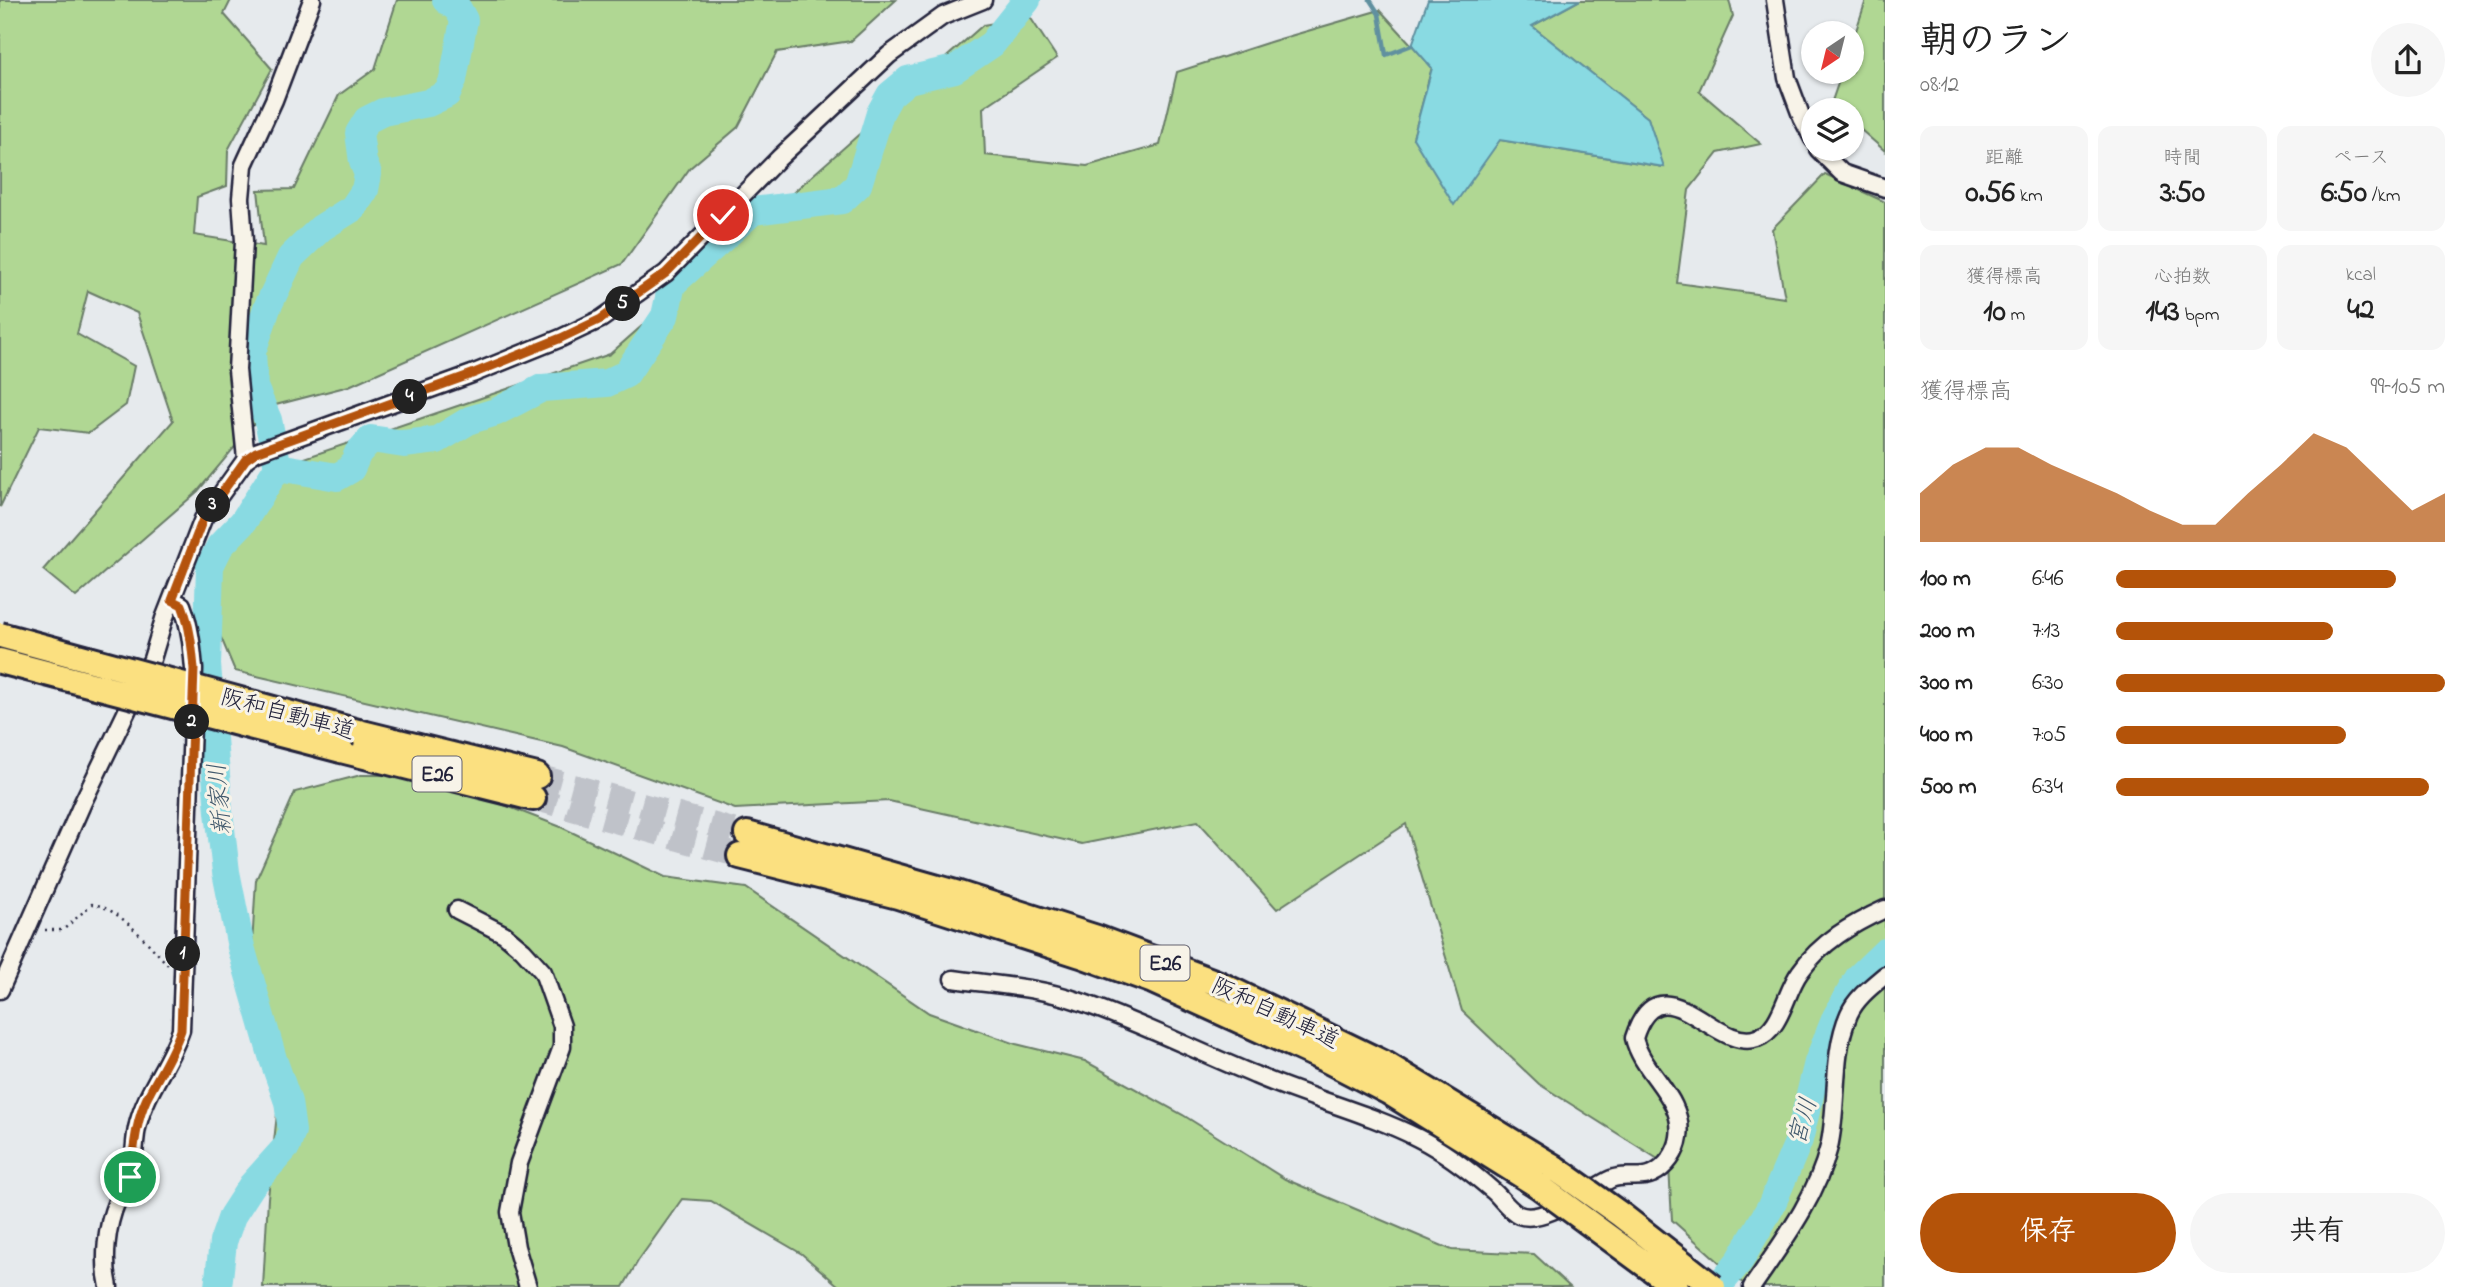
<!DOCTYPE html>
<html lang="ja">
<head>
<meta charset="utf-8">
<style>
  :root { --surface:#fff; --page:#f6f6f6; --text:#222; --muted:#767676; --accent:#b45309 }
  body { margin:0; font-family:"Indie Flower","Klee One",sans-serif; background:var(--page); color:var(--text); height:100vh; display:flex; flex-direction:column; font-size:26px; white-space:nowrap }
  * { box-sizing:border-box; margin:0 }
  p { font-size:23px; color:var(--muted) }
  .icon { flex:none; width:38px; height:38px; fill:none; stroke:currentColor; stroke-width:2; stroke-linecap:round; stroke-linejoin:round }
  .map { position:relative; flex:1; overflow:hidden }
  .side { display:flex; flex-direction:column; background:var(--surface); width:595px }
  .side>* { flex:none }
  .needle { width:46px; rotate:215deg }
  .tools { position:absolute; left:1801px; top:21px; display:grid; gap:14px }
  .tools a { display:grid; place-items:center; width:63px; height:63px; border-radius:50%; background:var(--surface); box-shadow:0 2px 5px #0004; font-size:35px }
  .pin { position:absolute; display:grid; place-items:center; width:60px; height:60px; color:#fff; margin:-30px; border:4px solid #fff; border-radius:50%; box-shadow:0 2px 7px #0007 }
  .km { position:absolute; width:35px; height:35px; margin:-18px; border-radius:50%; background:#222; color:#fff; font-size:19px; line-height:35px; text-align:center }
  .round { display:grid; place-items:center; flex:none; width:74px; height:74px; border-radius:37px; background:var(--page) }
  .summary { display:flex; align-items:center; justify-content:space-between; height:119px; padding:0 35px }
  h1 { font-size:38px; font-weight:700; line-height:52px }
  .stats { display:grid; grid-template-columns:repeat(3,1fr); gap:10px; height:119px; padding:7px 35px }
  .stats div { display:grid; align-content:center; border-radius:14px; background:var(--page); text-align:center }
  .stats b { font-size:30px; font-weight:700 }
  .stats small { font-size:19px; font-weight:400 }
  .stats p { font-size:19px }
  .chart { height:196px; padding:14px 35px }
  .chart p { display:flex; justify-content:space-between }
  .chart svg { width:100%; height:126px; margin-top:7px; fill:var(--accent); opacity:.7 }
  .button { display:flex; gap:14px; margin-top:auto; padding:14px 35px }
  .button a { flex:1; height:80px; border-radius:42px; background:var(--accent); color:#fff; font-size:28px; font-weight:700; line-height:80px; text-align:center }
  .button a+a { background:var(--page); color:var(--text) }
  ul { padding:0 35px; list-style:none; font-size:23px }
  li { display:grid; grid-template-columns:112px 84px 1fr; align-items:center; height:52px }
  li i { height:18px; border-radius:9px; background:var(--accent) }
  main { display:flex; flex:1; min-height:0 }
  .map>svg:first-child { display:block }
  .green { fill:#b0d793; stroke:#697c67; stroke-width:2 }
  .water { fill:#89dae2; stroke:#60909f; stroke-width:2 }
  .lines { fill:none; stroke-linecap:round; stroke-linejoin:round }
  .stream { stroke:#60909f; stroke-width:4.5 }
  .river { stroke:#89dae2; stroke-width:28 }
  .highway-tunnel { stroke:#bfc2c9; stroke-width:24; stroke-dasharray:24 12; stroke-linecap:butt }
  .minor-casing { stroke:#22223b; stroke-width:21 }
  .highway-casing { stroke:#22223b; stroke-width:30 }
  .path { stroke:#22223b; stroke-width:2.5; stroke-dasharray:2 5; stroke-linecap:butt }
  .minor { stroke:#f7f3e8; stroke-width:16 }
  .highway { stroke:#fbe080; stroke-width:24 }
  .highway-bridge-casing { stroke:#22223b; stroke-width:30; stroke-linecap:butt }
  .highway-bridge { stroke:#fbe080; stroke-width:24 }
  .route-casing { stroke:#fff; stroke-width:14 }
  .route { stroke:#b45309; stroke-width:9 }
  .labels { text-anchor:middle; stroke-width:6; stroke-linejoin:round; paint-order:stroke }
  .shield { fill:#f7f3e8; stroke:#62616f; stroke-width:2 }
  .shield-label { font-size:21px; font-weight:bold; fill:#22223b }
  .street-label { font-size:23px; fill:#22223b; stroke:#f7f3e8 }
  .water-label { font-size:24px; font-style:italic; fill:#41596d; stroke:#f7f3e8 }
</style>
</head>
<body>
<main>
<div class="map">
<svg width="1885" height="1287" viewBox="0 0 1885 1287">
  <rect width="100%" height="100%" fill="#e6eaed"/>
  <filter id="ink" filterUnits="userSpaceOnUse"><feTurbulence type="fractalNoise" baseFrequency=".0143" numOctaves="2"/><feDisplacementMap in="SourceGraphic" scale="14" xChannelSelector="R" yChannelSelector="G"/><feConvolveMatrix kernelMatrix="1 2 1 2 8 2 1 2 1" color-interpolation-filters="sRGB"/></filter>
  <g filter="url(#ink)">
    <path class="green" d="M0 0H231L224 14 272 69 228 150 227 186 197 197 194 235 264 246 258 190 294 189 339 95 375 69 397 0H896L851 41 777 52 738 127 690 168 622 264 349 386 268 407 198 491 76 597 43 570 173 421 137 313 88 291 77 334 134 366 126 405 89 433 39 427 0 507Z
      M1580 0H1729L1733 16 1699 91 1761 144 1718 153 1689 190 1677 283 1785 298 1772 229 1825 174 1885 202V1287H1747L1672 1220 1669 1166 1539 1084 1462 1011 1406 824 1277 909 1198 821 1082 844 889 801 735 809 563 747 235 671 204 597 281 466 610 354 983 25 1030 17 1057 58 983 108 985 155 1087 166 1160 145 1177 72 1273 41 1380 10 1432 67 1413 138 1500 140 1663 167 1648 118 1532 26Z
      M1866 0H1885V151L1852 122V110H1838L1831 104 1842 72H1852V43Z
      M361 775H427L561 827 665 877 746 888 929 1013 1016 1044 1085 1061 1183 1115 1285 1179 1452 1250 1534 1254 1570 1287H840L802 1254 711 1201 682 1199 638 1261 623 1287H263L268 1198 281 1076 249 995 256 880 295 792Z"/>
    <path class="water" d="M1428 0H1580L1532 26 1648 118 1664 167 1500 140 1454 205 1413 138 1432 68 1412 45Z"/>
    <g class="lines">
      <path class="stream" d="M1370 0 1379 14 1386 55 1412 45
        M1025 2 1037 0"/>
      <path class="river" d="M278 467 337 477 351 469 358 453 371 439 404 444 437 440 470 420 496 412 542 388 607 383 626 374 665 316 672 284 753 211 842 200 858 185 880 113 890 95 908 80 955 69 992 44 1027 0
        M218 1287 223 1242 232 1216 252 1185 287 1146 292 1131 288 1102 273 1059 241 947 226 872 219 812 207 665 210 566 220 546 243 522 278 467 268 420 254 387 252 352 267 308 291 257 321 228 353 208 365 190 368 174 363 162 359 133 367 120 383 112 428 103 447 94 453 80 464 20 458 9 446 0
        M1713 1287 1725 1278 1740 1260 1771 1206 1799 1140 1818 1062 1836 1017 1859 977 1885 952"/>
      <path class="highway-tunnel" d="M537 776 747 834
        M533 798 740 856"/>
      <g class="minor-casing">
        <path id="minor" d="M1775 0 1787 78 1802 118 1813 139
          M1818 149 1842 173 1885 188
          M246 459 237 370 244 241 241 198 244 165 274 100 312 0
          M457 910 504 934 523 950 543 972 562 1026V1047L519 1163 510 1212 516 1247 528 1287
          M953 979C996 985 1038 987 1078 1001 1139 1022 1196 1051 1255 1075 1308 1098 1366 1112 1418 1138 1444 1151 1470 1171 1492 1190 1501 1197 1508 1210 1519 1215 1543 1225 1589 1189 1611 1179 1624 1173 1639 1180 1652 1174 1666 1168 1677 1152 1679 1137 1685 1098 1642 1073 1634 1038 1660 955 1716 1054 1757 1038 1782 1029 1785 992 1800 972 1821 942 1852 924 1885 909
          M0 990 83 802 152 659 164 619 203 519 246 459 256 452 472 374 561 338 601 319 666 273 779 158 889 55 943 16 983 0
          M109 1287C103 1260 106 1227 117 1201 121 1193 127 1186 130 1178 136 1161 133 1141 138 1124 147 1090 170 1063 181 1030L194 669C192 646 190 626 182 605L172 600
          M1752 1287C1782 1243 1816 1199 1829 1147 1839 1104 1831 1055 1849 1014 1856 998 1872 986 1885 975"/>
      </g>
      <g class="highway-casing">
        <path id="highway" d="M358 732 537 776
          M341 750 533 798
          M747 834 959 894 1097 938 1217 983 1385 1064 1552 1166
          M740 856 898 896 1081 955 1153 981 1329 1061 1389 1092 1536 1184"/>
      </g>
      <path class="path" d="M45 930H63L92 904C119 907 150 946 168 965"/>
      <use href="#minor" class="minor"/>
      <use href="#highway" class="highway"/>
      <g class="highway-bridge-casing">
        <path id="highway-bridge" d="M0 635 358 732
          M0 661 341 750
          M1552 1166 1621 1215 1713 1287
          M1536 1184 1676 1287"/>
      </g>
      <use href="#highway-bridge" class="highway-bridge"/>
    </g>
  </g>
  <g class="lines" filter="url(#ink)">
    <g class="route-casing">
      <path id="route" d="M130 1177C134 1151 135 1124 146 1100 158 1076 172 1056 181 1030L194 669C192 646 190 626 182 605L172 600 203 519 246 459 256 452 472 374 561 338 601 319 666 273 723 215"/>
    </g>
    <use href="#route" class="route"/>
  </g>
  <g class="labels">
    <g class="shield">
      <rect x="412.5" y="756.5" width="49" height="35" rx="5"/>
      <rect x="1140.5" y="945.5" width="49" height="35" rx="5"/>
    </g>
    <g class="shield-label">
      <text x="437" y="781">E26</text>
      <text x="1165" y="970">E26</text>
    </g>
    <g class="street-label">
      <text transform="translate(288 713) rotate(15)" y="8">阪和自動車道</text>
      <text transform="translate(1276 1012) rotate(25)" y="8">阪和自動車道</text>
    </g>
    <g class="water-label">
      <text transform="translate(219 799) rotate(-95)" y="8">新家川</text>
      <text transform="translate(1802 1121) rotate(-74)" y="8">宮川</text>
    </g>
  </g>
</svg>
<div class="tools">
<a><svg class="needle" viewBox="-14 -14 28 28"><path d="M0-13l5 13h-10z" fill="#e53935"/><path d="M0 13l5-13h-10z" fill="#767676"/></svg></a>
<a><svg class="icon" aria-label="layers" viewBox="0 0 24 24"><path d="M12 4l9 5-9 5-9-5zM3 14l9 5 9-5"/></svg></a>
</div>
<div class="pin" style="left:130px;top:1177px;background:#1e9e55"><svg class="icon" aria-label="arrive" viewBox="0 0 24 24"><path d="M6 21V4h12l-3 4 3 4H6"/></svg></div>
<div class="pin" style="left:723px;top:215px;background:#d93025"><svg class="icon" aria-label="check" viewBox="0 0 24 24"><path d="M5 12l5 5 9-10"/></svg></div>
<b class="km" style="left:183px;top:954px">1</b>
<b class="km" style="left:192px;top:722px">2</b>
<b class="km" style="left:213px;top:505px">3</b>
<b class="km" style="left:410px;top:397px">4</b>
<b class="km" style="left:623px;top:304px">5</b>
</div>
<section class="side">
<div class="summary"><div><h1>朝のラン</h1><p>08:12</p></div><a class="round"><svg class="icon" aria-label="share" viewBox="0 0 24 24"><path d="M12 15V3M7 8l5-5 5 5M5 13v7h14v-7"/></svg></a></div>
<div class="stats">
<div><p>距離</p><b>0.56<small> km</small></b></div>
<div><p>時間</p><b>3:50</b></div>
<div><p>ペース</p><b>6:50<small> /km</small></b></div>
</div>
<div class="stats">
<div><p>獲得標高</p><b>10<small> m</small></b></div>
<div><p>心拍数</p><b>143<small> bpm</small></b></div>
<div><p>kcal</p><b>42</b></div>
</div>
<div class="chart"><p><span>獲得標高</span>99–105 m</p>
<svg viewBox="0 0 160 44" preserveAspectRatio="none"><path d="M0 44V27L10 17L20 11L30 11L40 17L50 22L60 27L70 33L80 38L90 38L100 27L110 17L120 6L130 11L140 22L150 33L160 27V44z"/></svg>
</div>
<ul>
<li><b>100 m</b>6:46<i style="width:85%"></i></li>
<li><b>200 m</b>7:13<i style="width:66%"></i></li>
<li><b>300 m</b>6:30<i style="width:100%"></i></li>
<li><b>400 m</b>7:05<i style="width:70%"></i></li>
<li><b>500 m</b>6:34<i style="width:95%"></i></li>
</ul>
<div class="button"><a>保存</a><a>共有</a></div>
</section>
</main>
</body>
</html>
